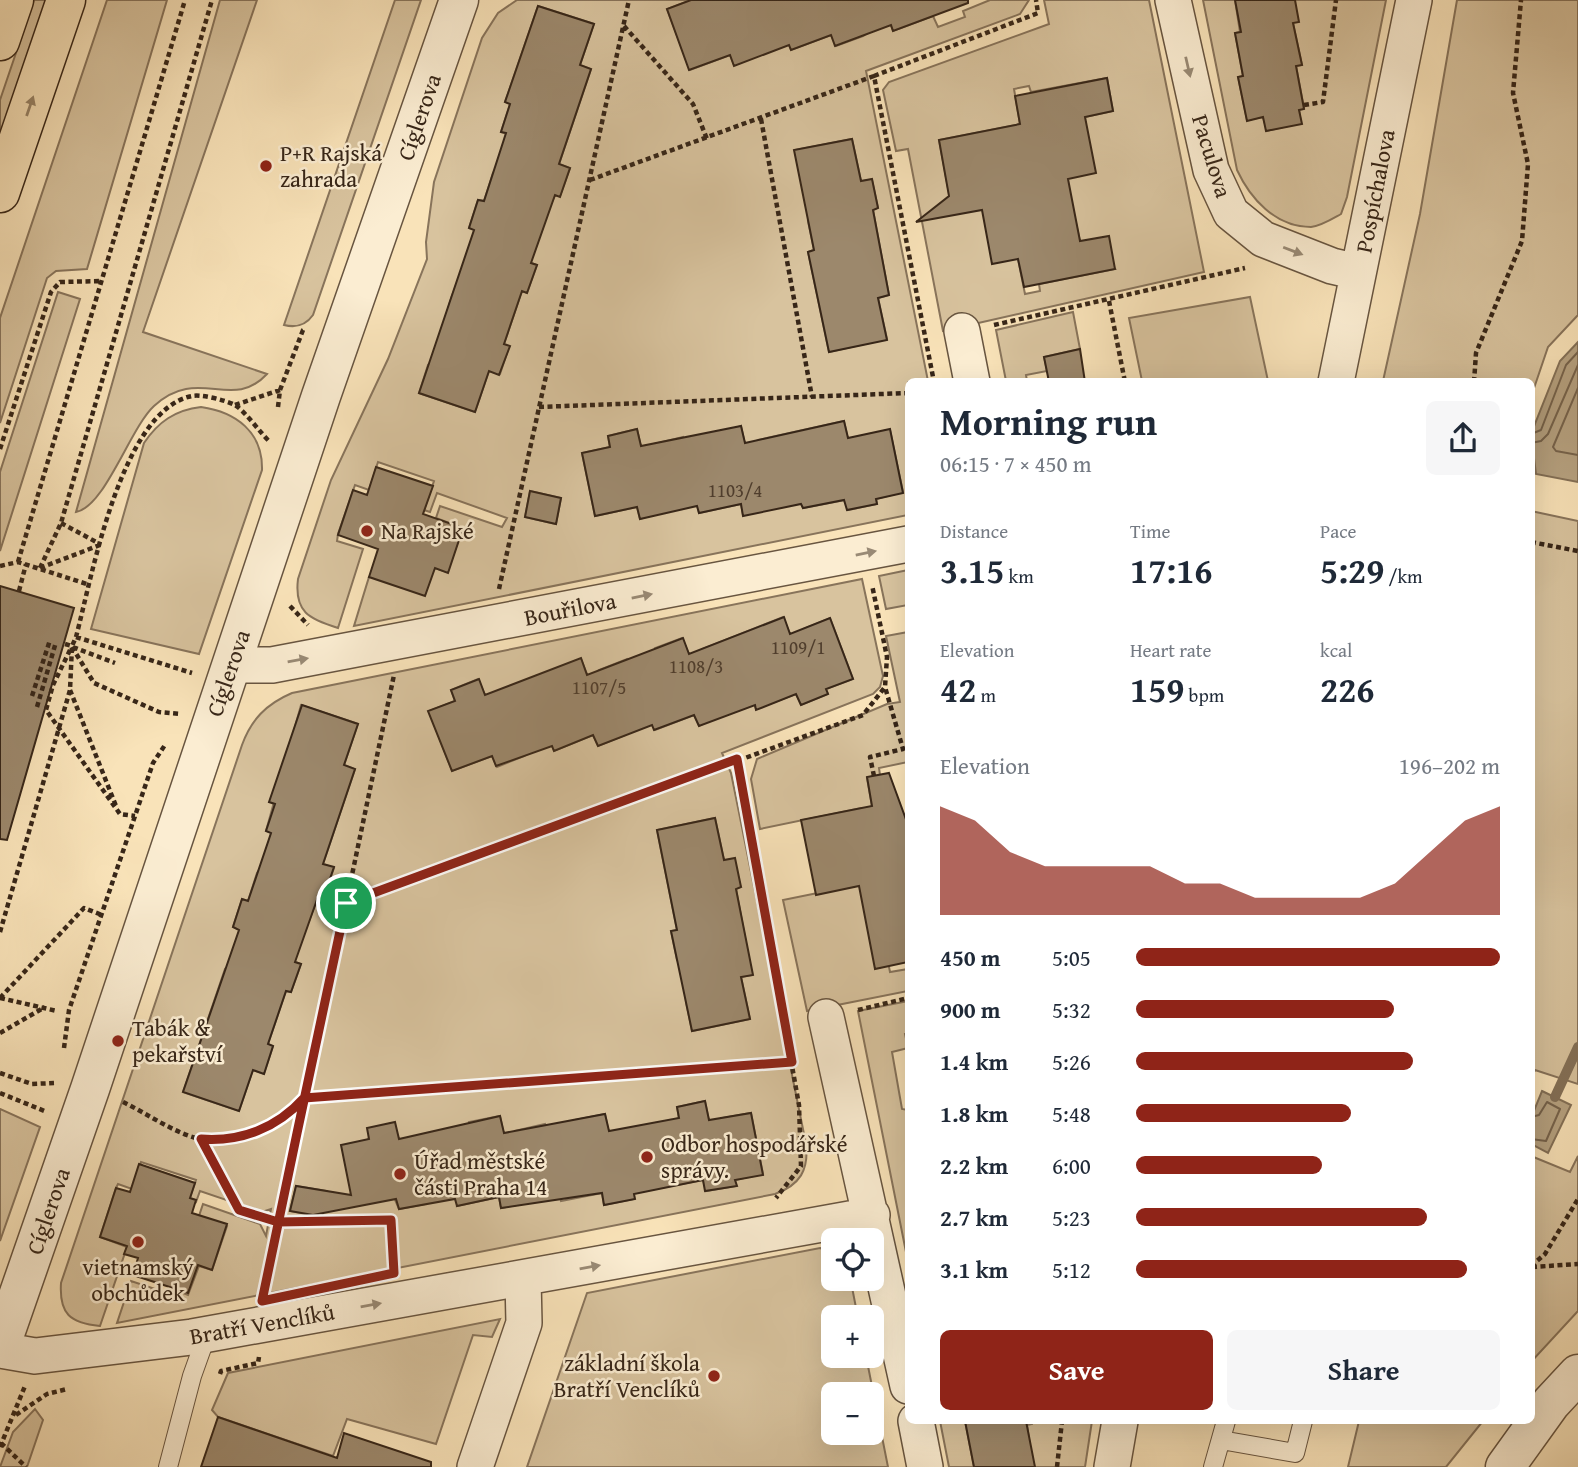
<!DOCTYPE html>
<html lang="en">
<head>
<meta charset="utf-8">
<style>
  :root { --surface:#fff; --page:#f6f6f7; --text:#1f2937; --muted:#747a83; --accent:#8f2418 }
  body { margin:0; font-family:"Gentium Book Plus",serif; background:var(--page); color:var(--text); height:100vh; display:flex; flex-direction:column; font-size:26px; white-space:nowrap }
  * { box-sizing:border-box; margin:0 }
  p { font-size:23px; color:var(--muted) }
  .icon { flex:none; width:38px; height:38px; fill:none; stroke:currentColor; stroke-width:2; stroke-linecap:round; stroke-linejoin:round }
  .map { position:relative; flex:1; overflow:hidden }
  .panel { position:absolute; left:905px; top:378px; width:630px; height:1046px; display:flex; flex-direction:column; background:var(--surface); border-radius:10px; box-shadow:0 7px 28px #0002 }
  .panel>* { flex:none }
  .fabs { position:absolute; left:821px; top:1228px; display:grid; gap:14px }
  .fabs a { display:grid; place-items:center; width:63px; height:63px; border-radius:10px; background:var(--surface); box-shadow:0 7px 28px #0002; font-size:35px }
  .pin { position:absolute; display:grid; place-items:center; width:60px; height:60px; color:#fff; margin:-30px; border:4px solid #fff; border-radius:50%; box-shadow:0 2px 7px #0007 }
  .round { display:grid; place-items:center; flex:none; width:74px; height:74px; border-radius:10px; background:var(--page) }
  .overview { display:flex; align-items:center; justify-content:space-between; height:119px; padding:0 35px }
  h1 { font-size:38px; font-weight:800; line-height:52px }
  .metrics { display:grid; grid-template-columns:repeat(3,1fr); gap:10px; height:119px; padding:7px 35px }
  .metrics div { display:grid; align-content:center }
  .metrics b { font-size:35px; font-weight:800 }
  .metrics small { font-size:19px; font-weight:400 }
  .metrics p { font-size:19px }
  .chart { height:196px; padding:14px 35px }
  .chart p { display:flex; justify-content:space-between }
  .chart svg { width:100%; height:126px; margin-top:7px; fill:var(--accent); opacity:.7 }
  .action { display:flex; gap:14px; margin-top:auto; padding:14px 35px }
  .action a { flex:1; height:80px; border-radius:10px; background:var(--accent); color:#fff; font-size:28px; font-weight:800; line-height:80px; text-align:center }
  .action a+a { background:var(--page); color:var(--text) }
  ul { padding:0 35px; list-style:none; font-size:23px }
  li { display:grid; grid-template-columns:112px 84px 1fr; align-items:center; height:52px }
  li i { height:18px; border-radius:9px; background:var(--accent) }
  .map>svg:first-child { display:block }
  .green { fill:#d8c39e; stroke:#88745b; stroke-width:2; fill-rule:evenodd }
  .water { fill:#b7a382; stroke:#847158; stroke-width:2 }
  .lines { fill:none; stroke-linecap:round; stroke-linejoin:round }
  .shore { stroke:#77644d; stroke-width:2 }
  .stream { stroke:#847158; stroke-width:10 }
  .building { fill:#9c886c; stroke:#372618; stroke-width:2 }
  .service-casing { stroke:#685540; stroke-width:20 }
  .minor-casing { stroke:#685540; stroke-width:38 }
  .tertiary-casing { stroke:#685540; stroke-width:41 }
  .primary-casing { stroke:#372618; stroke-width:41 }
  .path { stroke:#372618; stroke-width:4.5; stroke-dasharray:5 3.5; stroke-linecap:butt }
  .service { stroke:#fbedd2; stroke-width:18 }
  .minor { stroke:#fbedd2; stroke-width:35 }
  .tertiary { stroke:#fbedd2; stroke-width:38 }
  .primary { stroke:#f9e3b9; stroke-width:38 }
  .oneway { fill:#998a75 }
  .oneway2 { fill:#988468 }
  .route-casing { stroke:#fff; stroke-width:14 }
  .route { stroke:#8f2418; stroke-width:9 }
  .poi-dot { fill:#8f2418; stroke:#fbedd2; stroke-width:2.5 }
  .labels { text-anchor:middle; stroke-width:5; stroke-linejoin:round; paint-order:stroke }
  .number-label { font-size:19px; fill:#503e2d }
  .street-label { font-size:23px; fill:#372618; stroke:#fbedd2 }
  .poi-label { font-size:23px; fill:#372618; stroke:#fbedd2; text-anchor:start }
</style>
</head>
<body>
<div class="map">
<svg width="1578" height="1467" viewBox="0 0 1578 1467">
  <rect width="100%" height="100%" fill="#f9e3b9"/>
  <filter id="stains"><feTurbulence type="fractalNoise" baseFrequency=".00286" numOctaves="4"/><feColorMatrix values="0 0 0 0 .2 0 0 0 0 .09 0 0 0 0 .02 0 0 0 .5 -.17"/></filter>
  <radialGradient id="worn" r=".72"><stop offset=".6" stop-color="#630" stop-opacity="0"/><stop offset="1" stop-color="#630" stop-opacity=".3"/></radialGradient>
  <path class="green" d="M34 0H53L0 155V100Z
    M107 0H167L87 269 56 271 47 278 0 423V318Z
    M220 0H257L143 332 267 374C232 412 198 365 154 406 130 428 105 507 76 512Z
    M395 0H421L313 315C306 325 296 328 284 325Z
    M517 0H691L667 9 690 70 730 55 734 65 787 40 791 50 831 35 836 46 863 36 889 20 893 31 933 16 938 27 965 17 963 11 990 0H1029L1020 14 866 71 928 381 908 382V515L354 626 369 577 435 568 447 572 463 528 436 518 440 506 502 527 507 518 437 493 430 512 424 510 434 481 378 462 369 490 355 485 338 534 337 541 363 549 338 628C309 619 294 612 298 579L331 480 388 359 427 259 426 242 434 182 482 38 498 13ZM538 6 594 24 580 65 591 69 559 164 570 168 560 196 555 195 526 261 537 265 527 293 522 291 504 344 509 347 500 374 489 371 475 412 419 393 428 365 439 368C443 311 453 281 485 233L469 228 478 200 484 201 493 173 518 137 501 132 510 104 505 102ZM852 139 861 181 872 180 878 208 873 210 889 295 878 298 887 339 829 352 808 252 814 250 808 221 814 220 795 150ZM844 421 849 444 861 436 890 430 903 492 876 499 877 504 848 510 845 500 803 508 800 498 743 515 741 504 699 513 696 501 640 519 637 507 595 516 582 453 610 447 608 436 637 429 642 451 654 444 683 437 685 449 741 426 746 449 758 440ZM530 491 561 498 556 524 525 517Z
    M1044 0H1149L1204 272 943 331 908 149 896 151 883 90 889 82 1049 24ZM1107 78 1113 111 1085 117 1066 179 1080 241 1115 269 1039 284 1040 291 1025 294 1018 259 984 209 950 199 939 140 1020 124 1014 89 1029 86 1031 92Z
    M1203 0H1235L1240 32 1235 33 1243 76 1238 77 1247 120 1263 117 1267 131 1301 123 1299 110 1304 108 1296 66 1302 65 1293 23 1295 0H1386L1347 197 1341 214C1332 219 1321 226 1311 227 1275 227 1250 198 1237 170Z
    M1457 0H1578V315L1548 347 1531 397V382L1383 381 1420 214Z
    M58 292 80 299 0 551V472Z
    M1250 297 1268 381H1142L1129 318Z
    M1073 312 1080 349 1044 357 1047 371 1026 375 1027 381H1006L996 330Z
    M201 407C236 412 263 432 262 470L199 654 91 629 144 443C158 422 175 410 201 407Z
    M1531 511 1578 521V1084L1535 1070 1531 1078Z
    M908 570V605L886 609 879 576Z
    M862 579 883 676 880 687 873 694 722 753 731 773 806 1144C809 1170 800 1185 775 1194L117 1323 131 1281 173 1295 175 1290 188 1295 199 1266 212 1270 227 1226 199 1216 203 1204 260 1224 266 1236 271 1209 262 1212 200 1191 196 1202 190 1198 196 1180 141 1162 132 1189 118 1184 116 1188 100 1237 127 1247 100 1326C70 1323 59 1314 61 1283L242 745C251 720 266 704 292 693ZM783 617 792 639 803 629 830 618 853 679 826 689 828 694 801 705 796 694 756 709 752 699 699 726 694 715 655 730 650 720 625 735 598 746 593 735 554 751 550 740 524 756 497 767 492 756 452 771 429 711 455 701 451 690 478 679 487 700 581 659 589 679 601 675 599 670 627 659 631 669 658 659 655 648 682 638 691 659 702 649ZM301 705 358 724 344 765 355 769 323 864 334 868 324 896 319 894 309 921 304 920 290 960 301 964 291 992 286 991 268 1044 273 1046 264 1074 253 1070 239 1111 183 1092 225 969 230 970 249 933 233 927 242 899 248 901 257 873 282 837 266 831ZM715 818 724 860 741 887 736 889 752 975 741 977 750 1019 692 1031 686 1002 683 959 677 960 671 931 677 930 657 830ZM705 1101 711 1131 723 1118 751 1113 763 1174 735 1180 736 1186 706 1191 703 1180 634 1193V1199L604 1205 602 1193 561 1201 559 1191 532 1202 501 1208 499 1197 457 1206 472 1134 469 1122 500 1116 506 1145 515 1131 545 1124 549 1137 575 1120 605 1114 611 1143 679 1118 677 1107ZM369 1139 415 1148 426 1204 399 1209ZM296 1186 327 1191 322 1217 290 1211Z
    M908 632V762L879 768 880 775 867 778 875 823 861 808 760 829 751 779 757 759 887 704 900 702 886 636Z
    M872 882 890 972 908 969V991L807 1011 783 900Z
    M908 1001V1033L905 1034 908 1048 892 1052 902 1109 908 1110V1262L858 1011Z
    M0 1109 40 1127 0 1241Z
    M1531 1156 1570 1172 1578 1156V1311L1531 1362Z
    M820 1248 833 1253V1279H850L851 1282 858 1318H833V1356H866L888 1467H527L587 1293ZM833 1395H872V1433H833Z
    M500 1319 492 1337 473 1335 436 1444 347 1419 333 1456 218 1417 212 1410 228 1373Z
    M35 1409 43 1420 27 1467H0L13 1432Z
    M940 1421H965L974 1467H949Z
    M1032 1421H1092L1085 1467H1033L1027 1425 1032 1424Z
    M1359 1421H1483L1446 1467H1348Z"/>
  <path class="water" d="M1578 342V482L1536 474 1531 434 1560 361Z
    M1542 1091 1571 1105 1548 1153 1531 1144V1118Z"/>
  <g class="lines">
    <path class="shore" d="M1578 388 1553 447 1556 451 1578 455
      M1531 434 1541 430 1566 365 1578 352
      M1531 443 1541 441 1548 434 1578 365
      M1531 1117 1539 1115 1547 1102 1560 1109 1546 1141 1531 1139"/>
    <path class="stream" d="M1555 1097 1578 1047"/>
  </g>
  <path class="building" d="M691 0H968V3L893 31 891 25 835 46 831 35 791 50 789 45 734 66 730 55 689 70 667 9Z
    M1235 0H1295L1299 22 1293 23 1302 65 1296 66 1304 109 1299 110 1302 124 1266 131 1263 117 1247 121 1238 77 1243 76 1235 33 1241 32Z
    M538 6 594 24 580 65 591 69 559 164 570 168 560 197 555 195 531 263 537 265 527 293 522 291 504 344 510 346 499 375 489 371 475 412 419 393 474 230 469 228 478 200 484 201 506 133 501 132 510 104 505 102Z
    M1107 78 1113 111 1085 117 1096 173 1068 179 1080 241 1109 236 1115 269 1024 287 1018 259 992 264 982 210 916 222 949 196 939 140 1020 124 1015 96Z
    M852 139 861 181 872 179 878 208 873 210 889 295 878 298 887 340 829 352 808 252 814 250 794 150Z
    M1080 349 1085 382H1049L1044 357Z
    M844 421 848 438 890 429 903 493 876 499 877 504 847 510 844 500 803 508 801 504 743 516 741 504 699 513 697 506 640 519 637 507 595 516 582 453 610 447 608 436 637 429 641 446 741 426 745 443Z
    M376 467 433 486 423 514 463 528 448 573 435 568 425 596 369 577 378 549 338 535 353 490 367 495Z
    M530 491 561 498 556 524 525 517Z
    M0 586 74 608 7 840 0 839Z
    M784 617 790 634 830 618 853 679 826 689 828 694 801 705 796 694 756 710 755 705 699 726 694 715 654 730 652 725 598 746 593 735 554 751 552 746 496 766 492 756 452 771 428 711 455 701 451 690 479 679 485 695 581 658 587 675 683 638 689 654Z
    M302 705 358 724 344 765 355 769 323 864 334 867 324 896 319 894 295 962 301 964 291 992 286 991 268 1044 273 1046 264 1074 253 1070 239 1111 183 1092 239 930 233 927 242 899 248 901 271 833 266 831 275 804 269 802Z
    M889 773 908 825V962L875 969 859 886 816 895 801 820 872 806 867 777Z
    M715 818 724 860 735 858 741 887 736 889 753 975 741 977 750 1019 692 1031 671 931 677 930 657 830Z
    M705 1101 709 1120 751 1113 763 1175 735 1180 737 1186 705 1191 703 1180 634 1194 635 1199 604 1205 602 1193 501 1208 499 1197 457 1206 455 1199 399 1209 396 1199 313 1215 290 1211 296 1186 351 1195 341 1145 369 1139 367 1128 395 1122 399 1139 500 1116 504 1133 605 1114 609 1131 679 1118 677 1107Z
    M139 1164 195 1183 190 1198 196 1200 192 1213 227 1224 212 1270 198 1265 188 1293 133 1275 138 1258 124 1254 127 1246 100 1237 116 1188 130 1192Z
    M218 1417 337 1458 344 1433 431 1462V1467H201Z
    M965 1421H1026L1035 1467H974Z"/>
  <g class="lines">
    <g class="service-casing">
      <path id="service" d="M1221 1440 1295 1453 1303 1421
        M168 1467 192 1376 207 1334
        M1213 1467 1226 1421"/>
    </g>
    <g class="minor-casing">
      <path id="minor" d="M1173 0 1211 170 1231 213 1263 239 1332 266 1358 272
        M962 331 972 382
        M1336 382 1414 0
        M231 665H272L908 544
        M826 1017 908 1386
        M0 1350 35 1356 192 1337 872 1215
        M916 1421 925 1467
        M475 1467 524 1323 523 1279
        M1112 1467 1120 1421"/>
    </g>
    <g class="tertiary-casing">
      <path id="tertiary" d="M0 1348 90 1089 321 396 459 0
        M1505 1467 1551 1403 1578 1374"/>
    </g>
    <g class="primary-casing">
      <path id="primary" d="M0 41 14 0
        M0 193 66 0"/>
    </g>
    <path class="path" d="M624 26 693 104 707 139
      M874 76 1038 13 1036 0
      M1304 105 1323 102 1336 0
      M761 119 812 397
      M590 180 874 76 934 382
      M1109 301 1125 382
      M994 325 1245 268
      M1474 382 1476 353 1522 241 1528 164 1513 93 1521 0
      M235 405 280 390
      M278 407 280 390 303 330 306 328
      M539 407 908 393
      M0 449 51 292 60 282 102 281
      M61 523 100 544
      M1531 542 1578 551
      M18 562 185 0
      M0 566 18 562 90 585
      M40 568 61 523 212 0
      M40 568 100 545
      M499 589 629 0
      M19 591 26 564
      M290 606 308 625
      M76 637 192 673
      M65 644 72 646 76 637C92 577 121 410 192 396 201 394 224 400 233 404 243 408 261 434 270 442
      M72 647 94 683 159 712 181 714
      M73 647 115 663
      M70 650 53 685 46 710 120 814 135 816
      M70 690 116 806
      M32 696 50 640
      M37 707 56 642
      M737 759 799 1105 801 1166 776 1198
      M874 776 870 757 903 749 885 687
      M347 903 863 715 885 687 887 657 872 585
      M0 932 70 690 72 646
      M0 998 84 908 102 915
      M0 998 57 1011
      M858 1010 908 998
      M0 1033 45 1007
      M64 1048 69 1010 153 763 165 745
      M0 1073 32 1084 54 1083
      M0 1093 47 1112
      M123 1102C146 1113 171 1131 196 1138 234 1150 280 1125 304 1098L792 1062
      M201 1140 239 1210 278 1222 391 1220 394 1268
      M1531 1266 1545 1254 1578 1199
      M1532 1267 1578 1264
      M265 1289 394 675
      M220 1374 221 1371 258 1363 259 1357
      M16 1415 47 1394 67 1389
      M1 1443 26 1467
      M0 1447 25 1386
      M1057 1467 1062 1421"/>
    <use href="#service" class="service"/>
    <use href="#minor" class="minor"/>
    <use href="#tertiary" class="tertiary"/>
    <use href="#primary" class="primary"/>
  </g>
  <defs><path id="oneway-solid" d="M-6-.8H1V-3.2L6.5 0L1 3.2V.8H-6Z" transform="scale(1.75)"/></defs>
  <g class="oneway">
    <use href="#oneway-solid" transform="translate(1188 67) rotate(77)"/>
    <use href="#oneway-solid" transform="translate(1293 251) rotate(21)"/>
    <use href="#oneway-solid" transform="translate(866 553) rotate(-12)"/>
    <use href="#oneway-solid" transform="translate(642 596) rotate(-11)"/>
    <use href="#oneway-solid" transform="translate(298 660) rotate(-10)"/>
    <use href="#oneway-solid" transform="translate(590 1267) rotate(-10)"/>
    <use href="#oneway-solid" transform="translate(371 1305) rotate(-10)"/>
  </g>
  <use class="oneway2" href="#oneway-solid" transform="translate(30 106) rotate(-71)"/>
  <g class="lines">
    <g class="route-casing">
      <path id="route" d="M346 903C318 1036 289 1168 262 1301L394 1273 391 1220 278 1222 239 1210 201 1139C241 1142 277 1128 304 1098L792 1062 737 759 346 903"/>
    </g>
    <use href="#route" class="route"/>
  </g>
  <g class="poi-dot">
    <circle cx="266" cy="166" r="7"/>
    <circle cx="367" cy="531" r="7"/>
    <circle cx="118" cy="1041" r="7"/>
    <circle cx="647" cy="1157" r="7"/>
    <circle cx="400" cy="1174" r="7"/>
    <circle cx="138" cy="1242" r="7"/>
    <circle cx="714" cy="1376" r="7"/>
  </g>
  <g class="labels">
    <g class="number-label">
      <text x="735" y="497">1103/4</text>
      <text x="798" y="654">1109/1</text>
      <text x="696" y="673">1108/3</text>
      <text x="599" y="694">1107/5</text>
    </g>
    <g class="street-label">
      <text transform="translate(419 117) rotate(-71)" y="8">Cíglerova</text>
      <text transform="translate(1212 156) rotate(73)" y="8">Paculova</text>
      <text transform="translate(1375 191) rotate(-79)" y="8">Pospíchalova</text>
      <text transform="translate(570 609) rotate(-11)" y="8">Bouřilova</text>
      <text transform="translate(228 673) rotate(-71)" y="8">Cíglerova</text>
      <text transform="translate(48 1211) rotate(-71)" y="8">Cíglerova</text>
      <text transform="translate(262 1324) rotate(-10)" y="8">Bratří Venclíků</text>
    </g>
    <g class="poi-label">
      <text x="280" y="161">P+R Rajská<tspan x="280" dy="26">zahrada</tspan></text>
      <text x="381" y="539">Na Rajské</text>
      <text x="132" y="1036">Tabák &amp;<tspan x="132" dy="26">pekařství</tspan></text>
      <text x="661" y="1152">Odbor hospodářské<tspan x="661" dy="26">správy.</tspan></text>
      <text x="414" y="1169">Úřad městské<tspan x="414" dy="26">části Praha 14</tspan></text>
      <text x="138" y="1275" text-anchor="middle">vietnamský<tspan x="138" dy="26">obchůdek</tspan></text>
      <text x="700" y="1371" text-anchor="end">základní škola<tspan x="700" dy="26">Bratří Venclíků</tspan></text>
    </g>
  </g>
  <rect width="100%" height="100%" filter="url(#stains)"/>
  <rect width="100%" height="100%" fill="url(#worn)"/>
</svg>
<div class="fabs">
<a><svg class="icon" aria-label="locate" viewBox="0 0 24 24"><circle cx="12" cy="12" r="6"/><path d="M12 2v4M12 18v4M2 12h4M18 12h4"/></svg></a>
<a>+</a>
<a>−</a>
</div>
<div class="pin" style="left:346px;top:903px;background:#1e9e55"><svg class="icon" aria-label="arrive" viewBox="0 0 24 24"><path d="M6 21V4h12l-3 4 3 4H6"/></svg></div>
<section class="panel">
<div class="overview"><div><h1>Morning run</h1><p>06:15 · 7 × 450 m</p></div><a class="round"><svg class="icon" aria-label="share" viewBox="0 0 24 24"><path d="M12 15V3M7 8l5-5 5 5M5 13v7h14v-7"/></svg></a></div>
<div class="metrics">
<div><p>Distance</p><b>3.15<small> km</small></b></div>
<div><p>Time</p><b>17:16</b></div>
<div><p>Pace</p><b>5:29<small> /km</small></b></div>
</div>
<div class="metrics">
<div><p>Elevation</p><b>42<small> m</small></b></div>
<div><p>Heart rate</p><b>159<small> bpm</small></b></div>
<div><p>kcal</p><b>226</b></div>
</div>
<div class="chart"><p><span>Elevation</span>196–202 m</p>
<svg viewBox="0 0 160 44" preserveAspectRatio="none"><path d="M0 44V6L10 11L20 22L30 27L40 27L50 27L60 27L70 33L80 33L90 38L100 38L110 38L120 38L130 33L140 22L150 11L160 6V44z"/></svg>
</div>
<ul>
<li><b>450 m</b>5:05<i style="width:100%"></i></li>
<li><b>900 m</b>5:32<i style="width:71%"></i></li>
<li><b>1.4 km</b>5:26<i style="width:76%"></i></li>
<li><b>1.8 km</b>5:48<i style="width:59%"></i></li>
<li><b>2.2 km</b>6:00<i style="width:51%"></i></li>
<li><b>2.7 km</b>5:23<i style="width:80%"></i></li>
<li><b>3.1 km</b>5:12<i style="width:91%"></i></li>
</ul>
<div class="action"><a>Save</a><a>Share</a></div>
</section>
</div>
</body>
</html>
